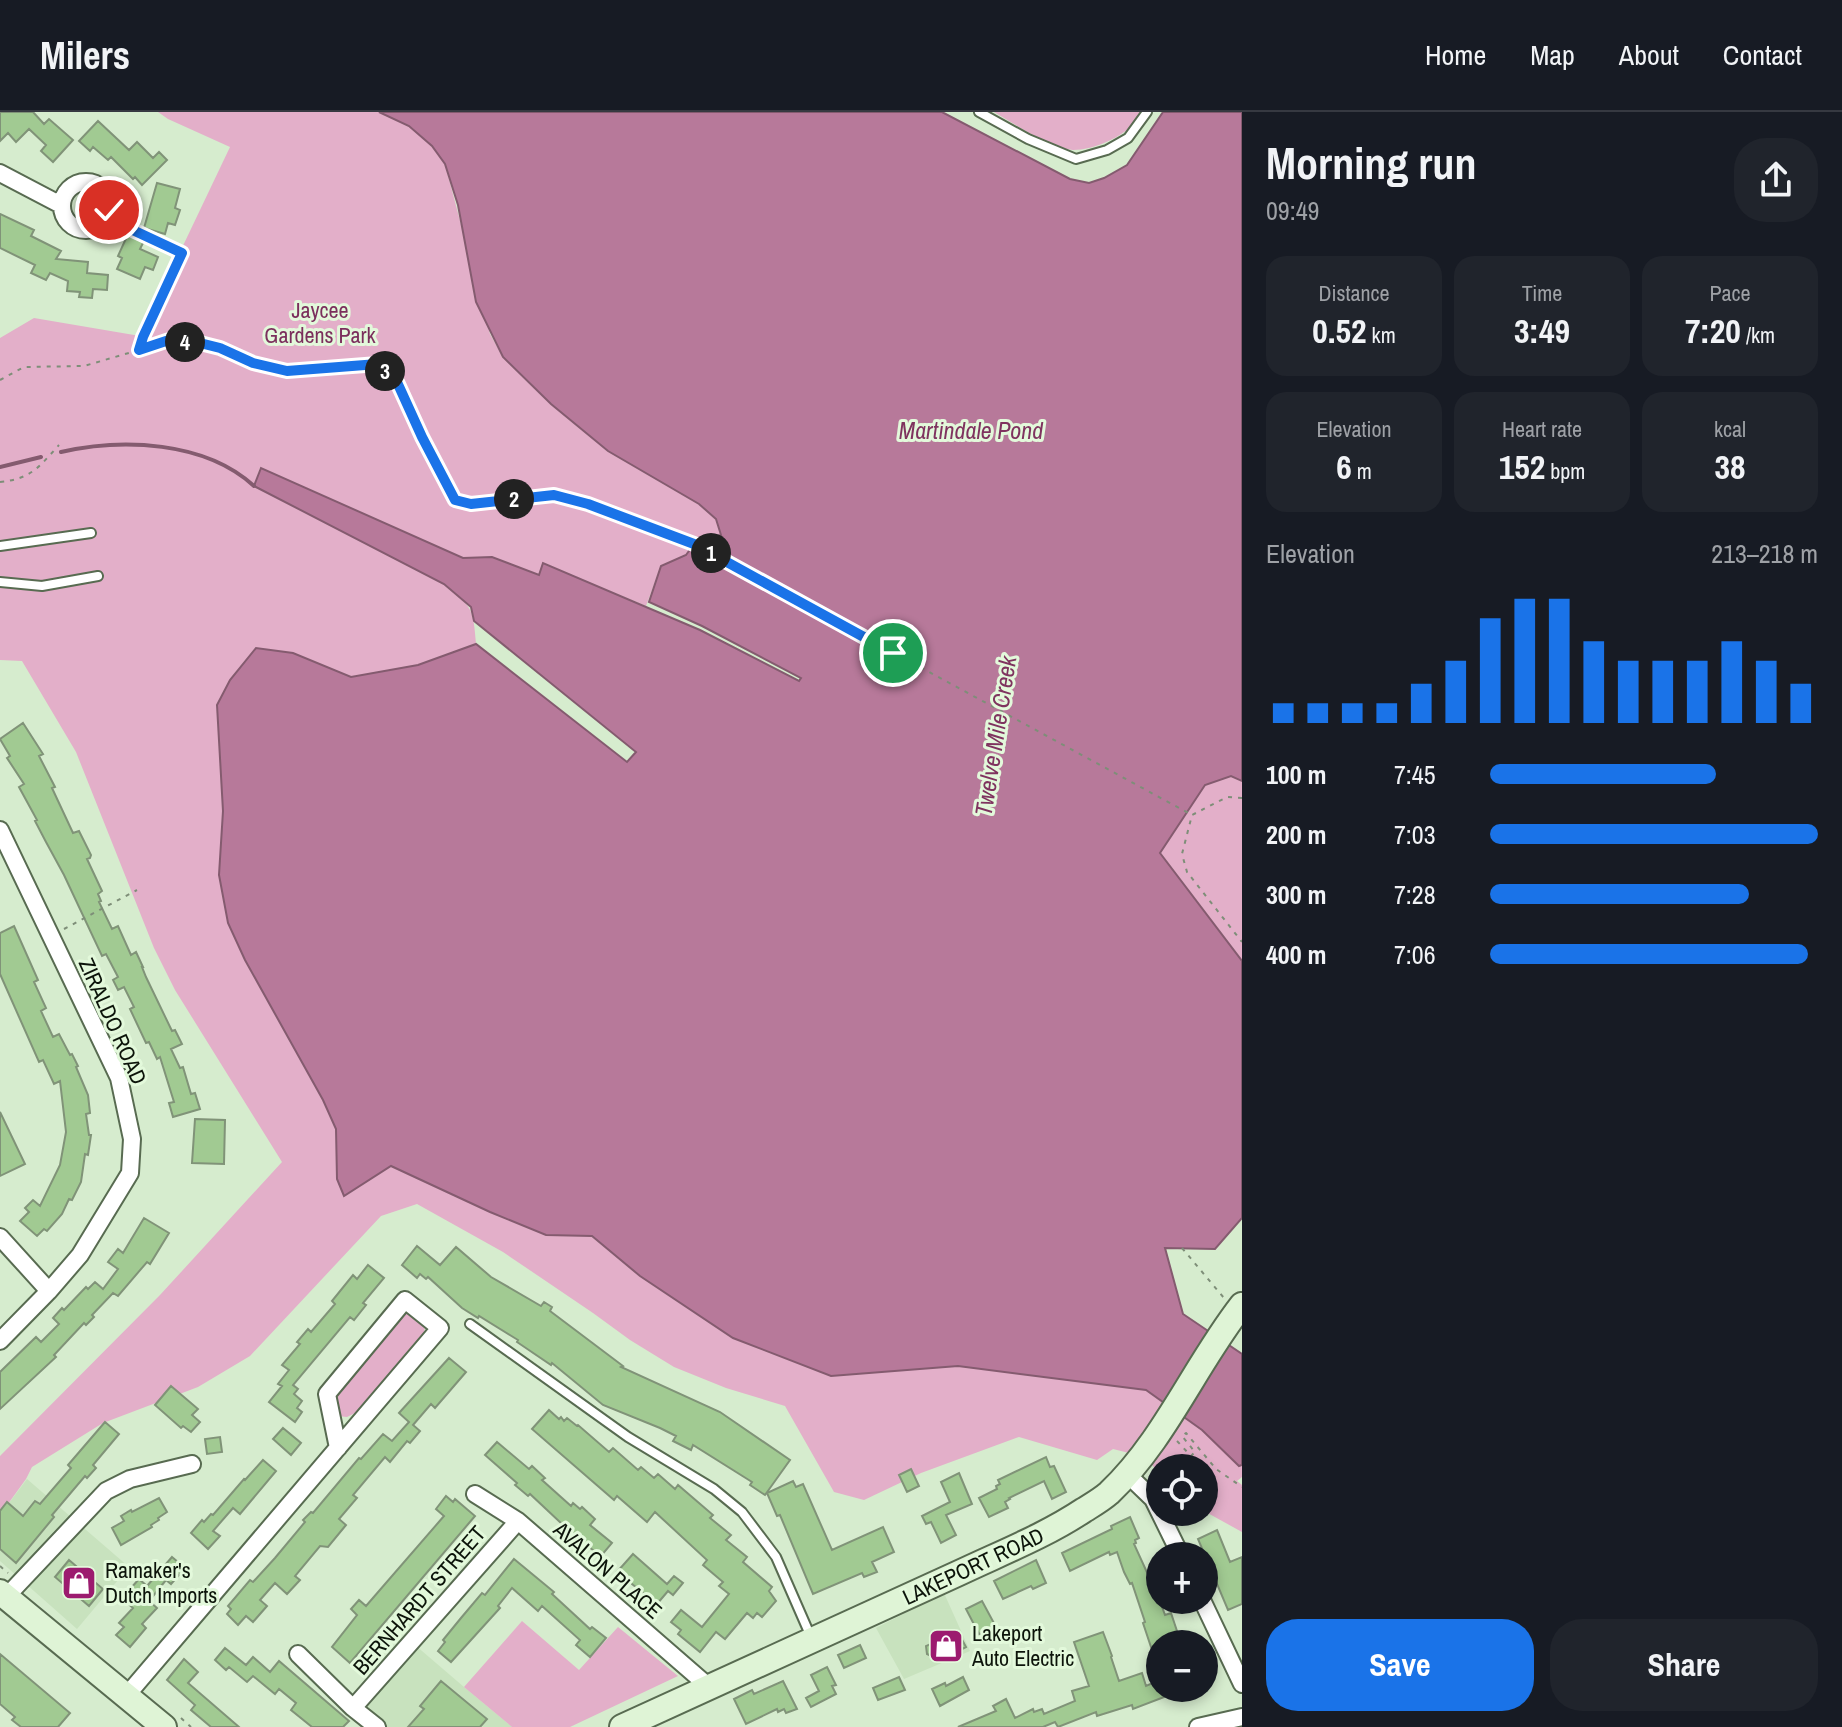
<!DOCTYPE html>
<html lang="en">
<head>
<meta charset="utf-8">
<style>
  :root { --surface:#171b24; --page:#20242c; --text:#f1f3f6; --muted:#9ea1a6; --line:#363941; --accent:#1a73e8 }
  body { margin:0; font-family:"Archivo Narrow",sans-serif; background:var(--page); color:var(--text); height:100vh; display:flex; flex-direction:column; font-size:30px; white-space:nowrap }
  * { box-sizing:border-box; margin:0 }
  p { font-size:26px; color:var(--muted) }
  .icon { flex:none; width:44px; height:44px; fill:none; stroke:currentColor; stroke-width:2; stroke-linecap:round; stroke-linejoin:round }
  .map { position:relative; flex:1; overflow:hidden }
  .details { display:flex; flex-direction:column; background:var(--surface); width:600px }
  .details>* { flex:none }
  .tools { position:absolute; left:1146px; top:1342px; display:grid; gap:16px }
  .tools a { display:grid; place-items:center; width:72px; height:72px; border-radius:50%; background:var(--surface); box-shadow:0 4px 12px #0003; font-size:40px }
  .pin { position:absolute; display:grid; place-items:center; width:68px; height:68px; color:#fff; margin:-34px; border:4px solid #fff; border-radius:50%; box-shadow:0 2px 8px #0007 }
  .km { position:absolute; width:40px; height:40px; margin:-20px; border-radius:50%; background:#222; color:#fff; font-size:22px; line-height:40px; text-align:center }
  .round { display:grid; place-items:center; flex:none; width:84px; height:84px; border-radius:32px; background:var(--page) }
  .overview { display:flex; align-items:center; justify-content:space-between; height:136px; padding:0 24px }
  h1 { font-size:44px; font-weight:800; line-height:60px }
  .metrics { display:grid; grid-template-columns:repeat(3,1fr); gap:12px; height:136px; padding:8px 24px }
  .metrics div { display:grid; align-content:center; border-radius:20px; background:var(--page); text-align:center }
  .metrics b { font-size:34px; font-weight:800 }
  .metrics small { font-size:22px; font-weight:400 }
  .metrics p { font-size:22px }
  .chart { height:224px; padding:16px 24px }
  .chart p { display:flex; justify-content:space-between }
  .chart svg { width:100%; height:144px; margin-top:8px; stroke:var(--accent); stroke-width:6 }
  .cta { display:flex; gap:16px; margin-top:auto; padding:16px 24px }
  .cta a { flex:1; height:92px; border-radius:32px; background:var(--accent); color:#fff; font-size:32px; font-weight:800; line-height:92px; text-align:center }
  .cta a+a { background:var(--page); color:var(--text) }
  ul { padding:0 24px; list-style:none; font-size:26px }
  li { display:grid; grid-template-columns:128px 96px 1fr; align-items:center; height:60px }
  li i { height:20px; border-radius:10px; background:var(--accent) }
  header { display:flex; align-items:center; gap:48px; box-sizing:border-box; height:112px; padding:0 40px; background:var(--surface); border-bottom:2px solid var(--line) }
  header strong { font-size:38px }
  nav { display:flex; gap:44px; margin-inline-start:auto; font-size:28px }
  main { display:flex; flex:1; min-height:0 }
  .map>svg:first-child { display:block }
  .built { fill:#c8e2be }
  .green { fill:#e3afc9 }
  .water { fill:#b7799a; stroke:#845b6f; stroke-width:2 }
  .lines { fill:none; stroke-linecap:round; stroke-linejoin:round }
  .stream { stroke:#845b6f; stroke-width:4 }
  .building { fill:#a1ca92; stroke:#809378; stroke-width:2 }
  .lane-casing { stroke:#586b51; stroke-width:12 }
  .street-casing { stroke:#586b51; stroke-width:20 }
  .secondary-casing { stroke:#586b51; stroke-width:28 }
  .path { stroke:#7e8e78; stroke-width:2; stroke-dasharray:4 6; stroke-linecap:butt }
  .lane { stroke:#fff; stroke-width:8 }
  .street { stroke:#fff; stroke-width:16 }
  .secondary { stroke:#dff4d6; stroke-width:24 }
  .route-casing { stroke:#fff; stroke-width:16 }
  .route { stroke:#1a73e8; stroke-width:10 }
  .labels { text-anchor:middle; stroke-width:6; stroke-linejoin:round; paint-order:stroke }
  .park-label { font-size:22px; fill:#7b2f5c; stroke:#e3f9db }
  .street-label { font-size:22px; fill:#0c140a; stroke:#e3f9db }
  .poi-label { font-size:22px; fill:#0c140a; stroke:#e3f9db; text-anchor:start }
  .water-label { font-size:24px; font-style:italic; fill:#7f335f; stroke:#e3f9db }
</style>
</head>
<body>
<header>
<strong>Milers</strong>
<nav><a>Home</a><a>Map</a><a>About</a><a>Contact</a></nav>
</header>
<main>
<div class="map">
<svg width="1242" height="1615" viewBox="0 0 1242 1615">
  <rect width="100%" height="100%" fill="#d6ecce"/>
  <path class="built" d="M27 1367 129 1455 77 1517 0 1449V1403Z
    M944 1481 970 1539 904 1567 876 1516Z
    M415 1533 464 1575 512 1615H383L361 1595Z"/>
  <path class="green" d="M158 0H379L409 14 432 34 445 52 490 222 503 245 551 292 608 339 699 392 716 407 721 423 694 432 686 443 661 454 646 494 544 452 539 463 492 445 463 446 260 356 254 374 444 472C472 496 473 494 476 532L418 553 351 565 293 541 223 699 219 763 228 811 245 848 323 988 336 1017 337 1067 344 1084 391 1054 490 1100 546 1123 591 1124 640 1164 831 1264 958 1254 1146 1278 1202 1318 1239 1354 1242 1353V1365L1237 1369 1242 1373V1420L1204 1399V1356H1160V1362L1145 1345 1113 1337 1097 1348 1019 1325 921 1361 864 1388 834 1380 785 1294 726 1276 674 1255 630 1228 593 1201 503 1140 417 1092 381 1104 250 1244 198 1275 103 1311 32 1355 26 1367 0 1403V1344L160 1183 282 1050 175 878 154 836 76 640 22 549 0 548V226L34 206 140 224 230 35 168 7Z
    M994 0H1142C1132 16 1121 24 1104 31 1094 35 1084 38 1073 38 1049 36 1015 12 994 0Z
    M1232 664 1242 669V849L1160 741 1205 673Z
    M409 1196 426 1210 424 1220 355 1301 347 1305 338 1304 329 1283Z
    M522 1509 579 1558 618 1515 678 1564 570 1615H512L464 1575Z"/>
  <path class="water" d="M379 0H942L1070 67 1089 71 1104 66 1127 53 1163 0H1242V669L1231 664 1205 673 1160 741 1242 849V1106L1215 1137 1165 1136 1183 1202 1242 1242V1353L1239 1354 1202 1318 1146 1278 958 1254 831 1264 733 1226 640 1164 592 1124 546 1123 490 1100 391 1054 344 1084 337 1067 336 1017 323 988 245 848 228 811 219 763 223 699 217 593 230 568 256 536 293 541 351 565 418 553 476 532 627 650 636 640 474 509 471 495 444 472 254 374 261 356 463 446 492 445 539 463 543 451 700 518 799 569 801 566 702 514 649 490 661 454 686 443 694 432 721 423 716 407 699 392 608 339 551 292 503 245 476 190 458 93 445 52 432 34 409 14Z"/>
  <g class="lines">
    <path class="stream" d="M61 340C122 326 205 329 254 374
      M0 355 41 345"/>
  </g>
  <path class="building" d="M0 0H33L44 12 49 7 73 28 53 50 41 39 46 33 29 17 16 30 8 21 0 29Z
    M98 9 129 38 137 30 153 46 159 40 167 48 142 73 135 65 133 67 111 45 108 48 93 35 90 39 79 29Z
    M157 71 180 77 175 96 180 98 175 113 168 111 165 122 144 116Z
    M0 102 34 118 31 124 61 139 56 147 88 150 87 161 108 163 107 178 93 177 92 186 79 185 80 180 67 179 68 169 50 161 46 168 31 161 35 153 0 136Z
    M128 122 144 129 140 137 158 145 153 158 145 155 140 167 117 157 122 146 118 144Z
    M23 611 43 642 39 644 55 675 52 676 73 721 79 719 91 743 90 746 87 747 102 779 98 782 101 789 99 790 112 817 118 814 131 843 136 840 143 855H142L146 865 172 919 175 918 182 932 171 937 180 956 183 955 191 982 195 981 200 997 173 1005 169 991 174 990 160 945 157 947 149 930 146 931 130 897 134 895 124 875 118 878 113 868 118 865 106 842 102 844 64 763 46 730 35 709 37 708 19 675 24 672 7 646 10 644 0 627Z
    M14 814 38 868 34 870 46 896 41 899 53 925 59 922 70 943 72 942 78 954 76 955 88 983 90 1001 86 1002 89 1023H91L88 1043 85 1042 81 1070 72 1088 69 1087 62 1102 47 1119 44 1117 37 1124 20 1109 29 1100 25 1096 33 1088 40 1094 60 1053 66 1020 60 969 54 972 43 948 39 950 0 862V821Z
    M0 1000 25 1052 0 1064Z
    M195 1007 225 1008 224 1052 192 1051Z
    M144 1106 169 1121 150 1152 147 1150 118 1184 113 1181 92 1203 94 1205 86 1213 84 1211 54 1243 56 1245 0 1297V1260L36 1225 41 1230 59 1212 53 1206 62 1196 64 1198 86 1175 88 1177 95 1170 103 1177 118 1157 108 1150 118 1137 123 1141Z
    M417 1134 440 1153 456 1135 491 1165 541 1194 544 1190 552 1195 550 1199 623 1254 621 1255 720 1300 790 1348 765 1383 750 1373 752 1370 693 1333 691 1338 673 1329 676 1324 660 1316 603 1293 552 1251 551 1253 517 1230 518 1228 479 1204 478 1206 462 1196 428 1165 426 1167 420 1162 417 1166 402 1153Z
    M368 1153 384 1166 363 1191 366 1193 354 1208 350 1205 293 1273 298 1277 294 1282 302 1289 297 1296 302 1300 295 1310 269 1290 282 1274 278 1272 289 1258 282 1253 300 1232 297 1230 308 1217 311 1220 335 1192 332 1189 353 1163 357 1167Z
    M449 1246 466 1260 435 1296 431 1292 413 1313 420 1319 410 1331 407 1329 390 1350 385 1345 353 1383 357 1386 339 1407 346 1413 328 1435 320 1434 295 1464 300 1468 287 1482 275 1471 260 1488 267 1494 253 1510 246 1504 238 1513 227 1502 231 1497 228 1494 250 1468 253 1470 275 1446 305 1410 303 1408 311 1400 313 1401 359 1346 361 1347 383 1322 392 1329 409 1310 399 1301Z
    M171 1274 198 1297 192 1303 200 1310 191 1320 183 1314 181 1316 155 1293Z
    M549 1298 559 1307 561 1305 564 1309 567 1306 577 1314 578 1313 609 1340 613 1336 638 1358 641 1355 654 1366 658 1362 675 1377 678 1373 713 1403 710 1406 731 1423 726 1428 747 1445 743 1450 772 1475 769 1479 776 1489 762 1505 757 1501 753 1506 747 1501 725 1527 716 1520 700 1540 678 1522 681 1518 671 1510 681 1498 702 1515 729 1482 719 1474 723 1470 703 1453 707 1448 655 1400 647 1410 617 1384 614 1388 532 1317Z
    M105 1310 119 1322 93 1353 96 1356 87 1366 85 1364 52 1403 54 1405 16 1451 0 1437V1399L7 1390 23 1404 35 1389 40 1392 71 1356 68 1353Z
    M283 1316 301 1331 291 1343 273 1327Z
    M220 1325 222 1340 207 1342 205 1327Z
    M497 1330 529 1357 532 1354 545 1366 542 1368 571 1394 573 1391 580 1397 582 1395 595 1407 590 1413 612 1431 601 1444 578 1427 530 1382 528 1384 515 1373 517 1371 485 1343Z
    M1046 1345 1050 1355 1054 1354 1066 1380 1052 1387 1044 1369 1009 1386 1010 1387 1005 1390 1008 1396 989 1405 979 1386 997 1377 996 1374 1000 1372 998 1368Z
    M263 1348 276 1359 240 1402 233 1396 213 1419 220 1424 208 1437 191 1421 202 1408 204 1410 211 1402 213 1403 244 1367 245 1368Z
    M911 1357 919 1374 907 1380 899 1363Z
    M959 1361 972 1392 946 1403 956 1423 941 1431 931 1410 926 1412 922 1404 950 1390 941 1370Z
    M793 1369 796 1375 803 1372 832 1438 883 1415 894 1440 872 1450 877 1460 864 1465 862 1461 813 1482 780 1403 777 1404 767 1381Z
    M446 1384 453 1390 455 1387 475 1404 350 1551 332 1535 357 1503 351 1497 359 1488 366 1494 444 1404 436 1397Z
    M159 1386 167 1400 158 1406 159 1408 151 1413 152 1415 121 1433 112 1416 124 1409 121 1404 131 1398 132 1400Z
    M1130 1405 1139 1426 1135 1428 1136 1431 1134 1432 1150 1467H1152L1165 1503 1171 1501 1180 1528 1168 1532H1160V1535L1152 1538 1143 1511 1145 1510 1132 1471 1130 1472 1124 1460 1117 1440 1110 1443 1109 1440 1070 1459 1062 1441 1112 1417 1111 1414Z
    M1217 1418 1230 1450 1242 1445V1492L1228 1498 1198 1427Z
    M633 1442 667 1472 674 1464 683 1471 673 1483 668 1479 657 1492 617 1460Z
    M172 1445 185 1456 171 1472 166 1468 149 1489 157 1496 142 1512 146 1516 130 1535 116 1523 124 1515 119 1511 133 1496 126 1490 135 1480 131 1476 139 1467 147 1474Z
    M514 1447 554 1480 552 1482 590 1517 592 1515 606 1526 590 1545 576 1533 580 1528 542 1494 538 1499 512 1476 498 1494 500 1496 451 1550 438 1539 445 1530 443 1528 461 1506 482 1481 485 1483Z
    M69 1448 103 1477 89 1494 55 1465Z
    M1036 1448 1046 1471 1033 1477 1031 1474 1003 1487 994 1469Z
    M982 1489 995 1513 979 1522 966 1497Z
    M1103 1520 1112 1544 1111 1545 1119 1569 1142 1561 1146 1574 1160 1568V1576L1185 1577 1133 1597 1132 1593 1097 1604 1096 1600 1058 1615 1055 1610 1043 1615H958L996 1599 993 1594 1006 1587 1015 1606 1033 1597 1034 1600 1042 1597 1044 1602 1075 1589 1072 1579 1089 1574 1074 1530Z
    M959 1522 966 1535 945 1546 943 1544 938 1547 927 1542 926 1534 951 1523 952 1525Z
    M860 1533 866 1546 844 1556 838 1543Z
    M225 1536 246 1553 253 1545 270 1560 279 1549 349 1609 343 1615H312L291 1598 296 1591 279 1577 275 1582 253 1564 247 1570 229 1555 226 1558 215 1548Z
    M0 1542 70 1601 58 1615H21L12 1608 15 1605 0 1592Z
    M184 1547 198 1560 188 1571 239 1615H211L191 1598 195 1593 167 1568Z
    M827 1555 836 1573 832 1574 836 1582 811 1595 806 1586 819 1579 811 1563Z
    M899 1565 905 1578 878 1588 873 1576Z
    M963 1565 969 1578 940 1594 932 1577 945 1571 946 1574Z
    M441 1569 487 1607 480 1615H408L424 1597 420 1594Z
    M783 1569 797 1597 786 1601 784 1597 778 1600 777 1597 746 1612 734 1587 752 1578 754 1582Z"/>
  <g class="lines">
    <g class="lane-casing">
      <path id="lane" d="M979 0 1028 27 1076 47 1107 38 1128 26 1147 0
        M0 434 91 421
        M0 470 42 474 98 464
        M470 1212 628 1325 714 1377 742 1400 776 1445 811 1525"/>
    </g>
    <g class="street-casing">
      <path id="street" d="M0 61 61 93
        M62 94a24 24 0 1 1 48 0a24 24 0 1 1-48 0Z
        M0 718 119 966 132 1027 130 1061 80 1143 49 1179 0 1229
        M0 1125 49 1179
        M1127 1362 1153 1387 1181 1444
        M475 1382 518 1409 708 1574
        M6 1485 106 1379 130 1367 192 1352
        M1202 1488 1242 1572
        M298 1542 353 1596 377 1615
        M127 1583 440 1216 405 1188 327 1282 338 1336
        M353 1596 518 1409
        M1198 1615 1242 1605"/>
    </g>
    <g class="secondary-casing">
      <path id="secondary" d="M0 1480 164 1615
        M622 1615C734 1563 847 1513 959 1461 1001 1441 1045 1424 1084 1398 1092 1393 1101 1388 1109 1381 1165 1328 1195 1253 1242 1193"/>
    </g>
    <path class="path" d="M139 238 169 228 200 231 220 236 253 251 287 259 378 252 397 270 422 325 455 388 471 392 554 383 588 392 694 432 1192 703
      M0 268 24 255 84 254 139 238 143 225 182 141 107 106
      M0 370C31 367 39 355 59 333
      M1242 686 1227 685 1192 703 1182 742 1187 760 1242 830
      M64 817 137 778
      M1182 1136 1224 1186
      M1177 1329 1191 1344 1195 1340 1182 1324 1186 1321 1216 1357 1242 1375
      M0 1454 8 1461
      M181 1606 191 1615"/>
    <use href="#lane" class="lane"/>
    <use href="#street" class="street"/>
    <use href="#secondary" class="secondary"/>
  </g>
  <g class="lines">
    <g class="route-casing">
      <path id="route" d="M109 98 107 106 182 141 143 225 139 238 169 228 200 231 220 236 253 251 287 259 378 252 397 270 422 325 455 388 471 392 554 383 588 392 694 432 893 541"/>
    </g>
    <use href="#route" class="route"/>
  </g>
  <defs>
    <g id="shop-square" transform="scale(1.8)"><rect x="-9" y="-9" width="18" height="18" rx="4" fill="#9c1b6f" stroke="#e3f9db"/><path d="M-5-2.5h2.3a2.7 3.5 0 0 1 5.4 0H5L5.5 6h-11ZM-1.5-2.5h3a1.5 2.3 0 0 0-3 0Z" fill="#fff"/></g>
  </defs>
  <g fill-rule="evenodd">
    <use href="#shop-square" x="79" y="1471"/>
    <use href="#shop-square" x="946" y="1534"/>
  </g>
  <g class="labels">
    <g class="park-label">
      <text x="320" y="206">Jaycee<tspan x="320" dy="25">Gardens Park</tspan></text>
    </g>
    <g class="street-label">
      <text transform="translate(113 909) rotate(66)" y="8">ZIRALDO ROAD</text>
      <text transform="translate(973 1454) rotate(-25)" y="8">LAKEPORT ROAD</text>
      <text transform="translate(608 1458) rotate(41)" y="8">AVALON PLACE</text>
      <text transform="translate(419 1488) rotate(-49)" y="8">BERNHARDT STREET</text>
    </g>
    <g class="poi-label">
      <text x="105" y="1466">Ramaker's<tspan x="105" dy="25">Dutch Imports</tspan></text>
      <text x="972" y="1529">Lakeport<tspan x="972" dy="25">Auto Electric</tspan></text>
    </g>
    <g class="water-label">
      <text x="971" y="327">Martindale Pond</text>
      <text transform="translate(996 624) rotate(-81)" y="8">Twelve Mile Creek</text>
    </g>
  </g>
</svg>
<div class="tools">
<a><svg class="icon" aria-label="locate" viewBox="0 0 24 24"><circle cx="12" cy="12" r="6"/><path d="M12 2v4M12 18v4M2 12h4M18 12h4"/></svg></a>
<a>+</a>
<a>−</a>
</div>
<div class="pin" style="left:893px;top:541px;background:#1e9e55"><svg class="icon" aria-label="arrive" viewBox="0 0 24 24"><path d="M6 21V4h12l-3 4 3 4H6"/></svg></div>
<div class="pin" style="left:109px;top:98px;background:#d93025"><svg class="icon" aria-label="check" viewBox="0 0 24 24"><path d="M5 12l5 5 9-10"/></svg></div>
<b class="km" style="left:711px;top:441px">1</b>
<b class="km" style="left:514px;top:387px">2</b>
<b class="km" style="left:385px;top:259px">3</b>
<b class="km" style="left:185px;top:230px">4</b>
</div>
<section class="details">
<div class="overview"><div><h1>Morning run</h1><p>09:49</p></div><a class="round"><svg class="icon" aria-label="share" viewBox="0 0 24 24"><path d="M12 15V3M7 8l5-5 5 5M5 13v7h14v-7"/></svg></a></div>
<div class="metrics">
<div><p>Distance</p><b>0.52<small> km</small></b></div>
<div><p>Time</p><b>3:49</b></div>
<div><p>Pace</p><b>7:20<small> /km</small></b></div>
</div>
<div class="metrics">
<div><p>Elevation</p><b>6<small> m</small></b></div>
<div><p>Heart rate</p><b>152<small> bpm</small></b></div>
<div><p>kcal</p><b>38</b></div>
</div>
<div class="chart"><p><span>Elevation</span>213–218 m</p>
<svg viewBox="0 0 160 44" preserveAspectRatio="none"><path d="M5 44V38M15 44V38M25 44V38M35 44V38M45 44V32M55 44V25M65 44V12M75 44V6M85 44V6M95 44V19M105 44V25M115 44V25M125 44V25M135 44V19M145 44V25M155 44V32"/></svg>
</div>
<ul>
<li><b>100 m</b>7:45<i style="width:69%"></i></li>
<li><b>200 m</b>7:03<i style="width:100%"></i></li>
<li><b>300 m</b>7:28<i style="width:79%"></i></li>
<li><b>400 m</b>7:06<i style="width:97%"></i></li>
</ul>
<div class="cta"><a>Save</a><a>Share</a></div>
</section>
</main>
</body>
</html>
